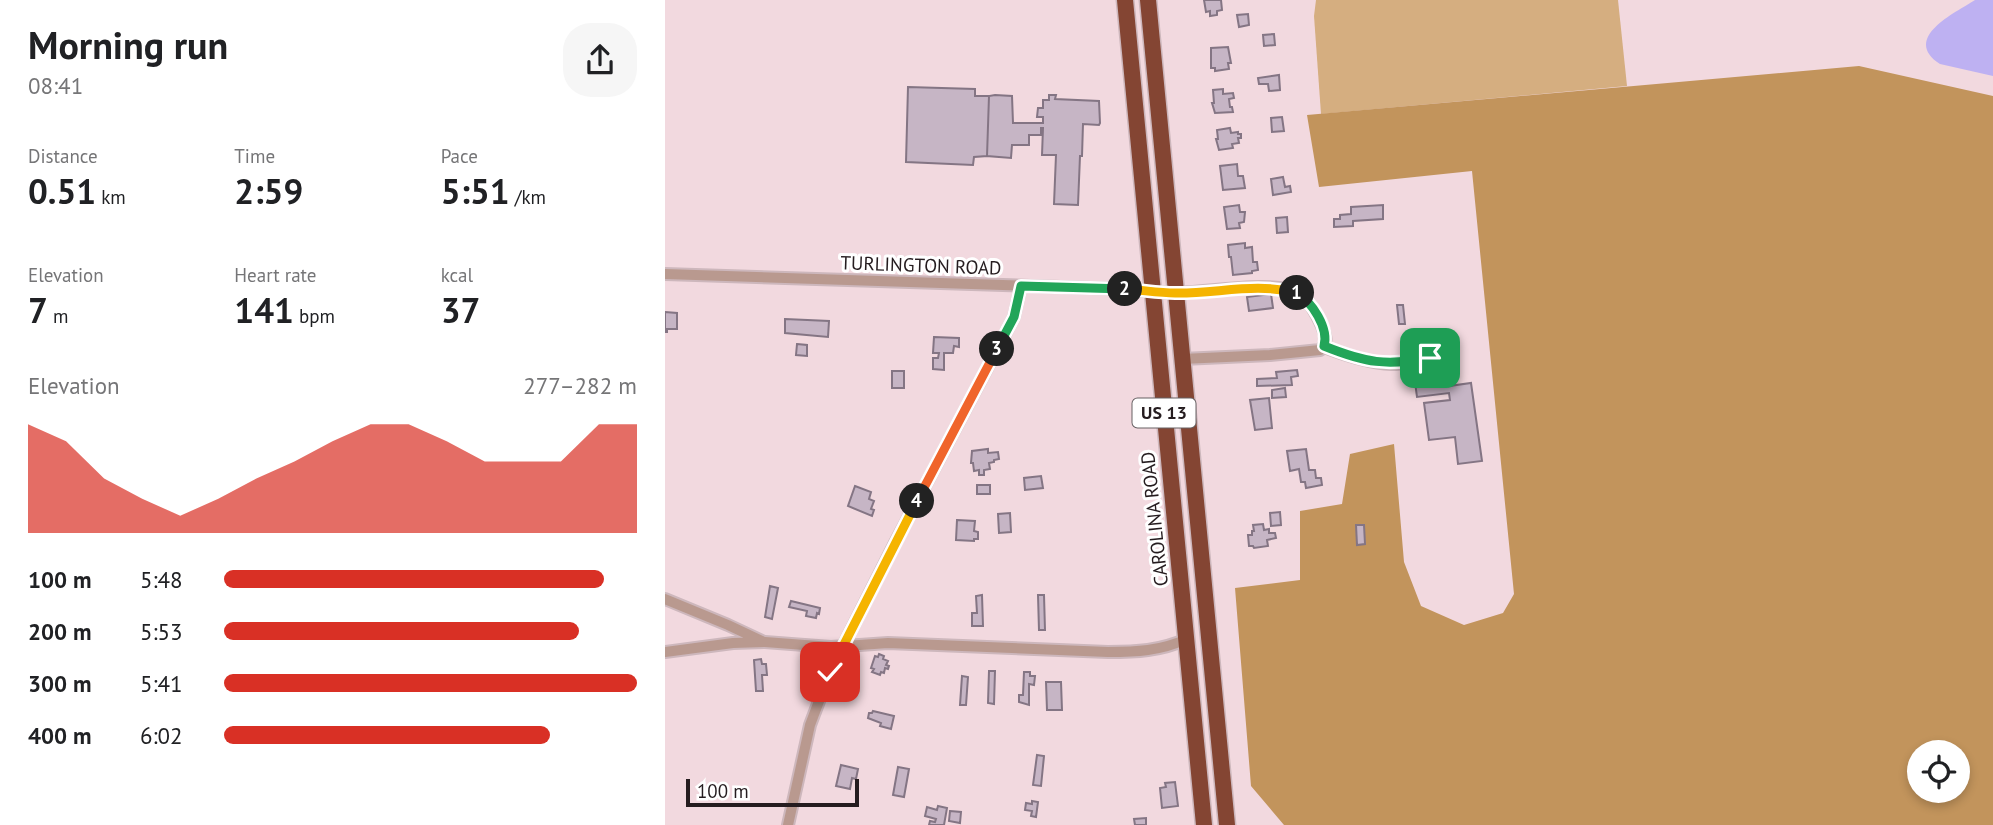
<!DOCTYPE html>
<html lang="en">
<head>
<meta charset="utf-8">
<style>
  :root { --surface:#fff; --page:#f6f6f6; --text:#202124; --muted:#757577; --accent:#d93025 }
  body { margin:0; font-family:"PT Sans",sans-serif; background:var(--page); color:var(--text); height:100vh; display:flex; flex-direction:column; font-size:26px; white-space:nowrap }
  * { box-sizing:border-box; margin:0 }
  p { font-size:23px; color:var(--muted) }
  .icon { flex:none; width:38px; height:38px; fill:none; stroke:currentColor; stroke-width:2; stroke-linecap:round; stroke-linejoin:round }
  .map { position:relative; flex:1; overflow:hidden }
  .drawer { display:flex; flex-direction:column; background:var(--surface); width:665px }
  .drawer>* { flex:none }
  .buttons { position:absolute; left:1242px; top:740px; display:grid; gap:14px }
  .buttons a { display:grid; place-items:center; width:63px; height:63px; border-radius:50%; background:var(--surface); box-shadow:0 4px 10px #0003; font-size:35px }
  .scale { position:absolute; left:21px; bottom:18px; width:173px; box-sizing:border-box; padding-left:7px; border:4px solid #251c1f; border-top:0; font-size:19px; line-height:24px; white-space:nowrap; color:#251c1f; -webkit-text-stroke:5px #fff; paint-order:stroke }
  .pin { position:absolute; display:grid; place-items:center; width:60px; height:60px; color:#fff; margin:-30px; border-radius:14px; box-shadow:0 4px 10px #0006 }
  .km { position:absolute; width:35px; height:35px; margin:-18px; border-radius:50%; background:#222; color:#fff; font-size:19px; line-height:35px; text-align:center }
  .round { display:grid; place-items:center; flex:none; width:74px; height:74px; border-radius:28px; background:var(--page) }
  .head { display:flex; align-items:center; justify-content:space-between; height:119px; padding:0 28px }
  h1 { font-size:38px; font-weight:700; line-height:52px }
  .metrics { display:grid; grid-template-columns:repeat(3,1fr); gap:10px; height:119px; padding:7px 28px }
  .metrics div { display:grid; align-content:center }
  .metrics b { font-size:35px; font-weight:700 }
  .metrics small { font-size:19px; font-weight:400 }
  .metrics p { font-size:19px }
  .chart { height:196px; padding:14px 28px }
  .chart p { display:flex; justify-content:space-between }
  .chart svg { width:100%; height:126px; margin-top:7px; fill:var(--accent); opacity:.7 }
  ul { padding:0 28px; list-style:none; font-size:23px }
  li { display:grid; grid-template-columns:112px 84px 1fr; align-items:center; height:52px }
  li i { height:18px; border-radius:9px; background:var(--accent) }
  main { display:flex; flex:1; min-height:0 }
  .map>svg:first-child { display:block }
  .green { fill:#d5ae80 }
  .forest { fill:#c2945c; fill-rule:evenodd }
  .water { fill:#beb1f2 }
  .building { fill:#c6b5c5; stroke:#847584; stroke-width:2 }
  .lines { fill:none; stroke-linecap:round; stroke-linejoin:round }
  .minor-casing { stroke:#cdb7bc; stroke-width:14 }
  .highway-casing { stroke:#cdb7bc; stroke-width:19 }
  .minor { stroke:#b9998f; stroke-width:10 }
  .highway { stroke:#844533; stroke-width:16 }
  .split-1-casing { stroke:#fff; stroke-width:14 }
  .split-2-casing { stroke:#fff; stroke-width:14 }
  .split-3-casing { stroke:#fff; stroke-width:14 }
  .split-4-casing { stroke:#fff; stroke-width:14 }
  .split-5-casing { stroke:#fff; stroke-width:14 }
  .split-1 { stroke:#22a559; stroke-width:9 }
  .split-2 { stroke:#f5b400; stroke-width:9 }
  .split-3 { stroke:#22a559; stroke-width:9 }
  .split-4 { stroke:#f0652b; stroke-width:9 }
  .split-5 { stroke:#f5b400; stroke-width:9 }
  .labels { text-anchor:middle; stroke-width:6; stroke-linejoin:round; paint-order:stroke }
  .shield { fill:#fff; stroke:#666062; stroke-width:2 }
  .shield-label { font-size:18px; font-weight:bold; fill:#251c1f }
  .street-label { font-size:19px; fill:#251c1f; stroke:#fff }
</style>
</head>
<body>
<main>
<section class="drawer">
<div class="head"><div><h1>Morning run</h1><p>08:41</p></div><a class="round"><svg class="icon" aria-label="share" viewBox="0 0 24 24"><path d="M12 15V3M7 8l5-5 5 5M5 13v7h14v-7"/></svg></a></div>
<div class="metrics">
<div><p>Distance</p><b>0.51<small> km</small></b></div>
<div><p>Time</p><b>2:59</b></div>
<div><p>Pace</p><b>5:51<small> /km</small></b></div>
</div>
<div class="metrics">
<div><p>Elevation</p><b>7<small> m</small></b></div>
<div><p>Heart rate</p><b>141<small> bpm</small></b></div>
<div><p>kcal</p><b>37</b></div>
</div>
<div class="chart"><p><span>Elevation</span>277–282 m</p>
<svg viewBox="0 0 160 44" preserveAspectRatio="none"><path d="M0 44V6L10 12L20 25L30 32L40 38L50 32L60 25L70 19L80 12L90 6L100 6L110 12L120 19L130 19L140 19L150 6L160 6V44z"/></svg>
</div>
<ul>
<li><b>100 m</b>5:48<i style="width:92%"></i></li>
<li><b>200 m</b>5:53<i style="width:86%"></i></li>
<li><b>300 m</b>5:41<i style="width:100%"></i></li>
<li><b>400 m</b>6:02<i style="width:79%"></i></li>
</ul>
</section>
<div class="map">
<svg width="1328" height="825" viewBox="0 0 1328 825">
  <rect width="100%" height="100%" fill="#f2d9df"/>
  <path class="green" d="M651 0H953L962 86 656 114 649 16Z"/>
  <path class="forest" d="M1194 66 1328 96V825H619L586 786 570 588 635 580V511L677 504 685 454 729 444 739 562 756 606 799 625 838 613 849 594 807 171 654 187 642 115ZM1255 752H1293V791H1255Z"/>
  <path class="water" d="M1310 0H1328V76L1275 64C1236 38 1290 13 1310 0Z"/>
  <path class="building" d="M539 0H556L557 10 552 11V15L545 16V11L541 12Z
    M583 14 584 25 574 27 572 15Z
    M609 34 610 45 599 46 598 35Z
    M563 47 566 63H563L564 69 550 71V68H546V48Z
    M614 75 615 90 604 91 603 84H594L593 78Z
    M243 87 310 89V96H324L322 156 309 157 308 165 241 162Z
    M558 89V94L568 93 569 98 564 99 565 107H567L568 112 550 113 547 103H549L548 90Z
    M330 95 347 96 348 123H378V117H372L373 108H378V100H384V95H391L390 99 434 101 435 123 434 125 418 124 417 156H415L413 205 389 204 391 155H377L378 128H376V135H364V145H347L346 158 322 156 324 96Z
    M617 117 619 131 607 132 606 118Z
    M565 128 566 133 573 132V134H576V138H573L574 143 567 144 568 148 554 150 551 139H553L552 130Z
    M572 164 573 176H578L580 188 558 190 555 166Z
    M618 177 620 187 625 186 626 192 608 195 606 179Z
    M574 205 575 212H580L579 222 574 223 575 228 562 229 559 207Z
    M718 205V219L688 221V226L669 227V219H675V215L686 214V207Z
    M622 217 623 232 612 233 611 218Z
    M580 243V248L587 247 588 262H592L593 270 587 271V273L568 275 566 257H564L563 245Z
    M606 294 608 308 584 311 582 297Z
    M732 305H738L740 324H734Z
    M0 312 12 313V329H2V332H0Z
    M120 319 164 321 163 337 120 333Z
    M269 337 294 338V347L289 346 288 353H279V370L268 369V358H273L274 353H268Z
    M132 344 142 345V356L131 355Z
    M778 369V371L782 370 784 386 806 383 817 461 793 464 790 437 764 440 759 403 785 400 784 393 752 397 749 375Z
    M632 370 633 376 626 377 627 385 592 386V379L612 378 611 372Z
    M227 371H239V388H227Z
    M620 388 621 397 607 398V390Z
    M604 398 607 428 590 430 585 400Z
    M323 449V453L333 452 334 459 329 460V462L324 463 325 469 319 470V475H314V470L309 471 308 463H306L307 451Z
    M641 449 644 470H650L651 478H656L657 485 641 488 640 482H636L634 469 625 471 622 451Z
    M376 476 378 488 360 490 359 478Z
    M312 485H325V494H312Z
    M190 486 206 492 204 499 209 501 206 509 209 510 207 516 183 506Z
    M615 512 616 525 606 526 605 513Z
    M345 513 346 532 334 533 333 514Z
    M292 520 310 521 309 531 313 532V539H309V541L291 540Z
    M598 524 599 530 604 529V533H610L611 538 602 540 603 546 589 548 588 546H584L583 535H587V531H589L588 525Z
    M691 525H699L700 544 692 545Z
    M105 586 113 588 107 619 100 617Z
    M317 595 318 626H307V613H312L311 596Z
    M373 595H379L380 630H374Z
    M126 601 155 608 154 614 152 613 151 618 141 616 142 611 124 607Z
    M214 654 219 656 218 659 223 661 221 665 224 666 223 669 220 668 219 673 216 672 215 675 207 672 209 669 206 668 210 656 213 657Z
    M96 659 97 664H101L102 675H97L98 691H91L89 660Z
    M324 671H330L329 704 323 703Z
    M359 672H365V676H370L369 685 364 684V705L354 702V695H358Z
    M297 676 303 677 301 705H295Z
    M381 682H396L397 710H382Z
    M208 711 229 716 226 729 215 726 216 723 203 718 204 713H207Z
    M372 755 379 756 376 786 368 785Z
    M176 765 193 769 191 779 187 778 185 789 171 786Z
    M233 767 244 769 239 797 228 795Z
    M510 782 513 806 497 808 495 788 501 787 500 783Z
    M367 801 373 802 371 817 366 816 367 811 360 810 361 803 367 804Z
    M273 806 282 808 279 825H264L265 821 270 822 271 819 260 816 262 807 272 810Z
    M285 811 296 812 295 823 284 821Z
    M481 818V825H470L469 819Z"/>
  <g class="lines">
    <g class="minor-casing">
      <path id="minor" d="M0 274 456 289C474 290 493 293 511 293 540 293 612 279 635 294 645 301 652 315 657 326 660 334 664 343 655 350L605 355 517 359
        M659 347C680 355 703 363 726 364 745 364 763 358 782 358
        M0 599 63 625 97 641
        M0 652 68 643 100 642 166 647 223 643 443 652C471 652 495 651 522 639
        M123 825 145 725 165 672 230 543 349 317 356 286"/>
    </g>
    <g class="highway-casing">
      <path id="highway" d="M460 0 539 825
        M483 0 562 825"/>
    </g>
    <use href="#minor" class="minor"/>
    <use href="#highway" class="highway"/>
  </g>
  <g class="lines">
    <g class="split-1-casing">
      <path id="split-1" d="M632 293C647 302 664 328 659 346 701 363 721 366 765 358"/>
    </g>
    <g class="split-2-casing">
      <path id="split-2" d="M460 289C477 290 494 293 510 293 551 294 591 282 632 293"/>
    </g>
    <g class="split-3-casing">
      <path id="split-3" d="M332 349 349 317 356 286 460 289"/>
    </g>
    <g class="split-4-casing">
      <path id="split-4" d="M252 501 332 349"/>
    </g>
    <g class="split-5-casing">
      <path id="split-5" d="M165 672 252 501"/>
    </g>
    <use href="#split-1" class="split-1"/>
    <use href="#split-2" class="split-2"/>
    <use href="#split-3" class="split-3"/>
    <use href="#split-4" class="split-4"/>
    <use href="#split-5" class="split-5"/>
  </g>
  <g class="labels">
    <rect class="shield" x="467.5" y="398.5" width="63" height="29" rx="5"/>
    <g class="shield-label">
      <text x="499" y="419">US 13</text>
    </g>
    <g class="street-label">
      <text transform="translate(256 265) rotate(2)" y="7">TURLINGTON ROAD</text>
      <text transform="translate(489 519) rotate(-96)" y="7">CAROLINA ROAD</text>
    </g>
  </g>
</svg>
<div class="buttons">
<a><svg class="icon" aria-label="locate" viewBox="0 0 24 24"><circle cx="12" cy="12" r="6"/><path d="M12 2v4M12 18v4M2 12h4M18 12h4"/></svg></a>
</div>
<div class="scale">100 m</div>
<div class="pin" style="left:765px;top:358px;background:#1e9e55"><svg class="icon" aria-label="arrive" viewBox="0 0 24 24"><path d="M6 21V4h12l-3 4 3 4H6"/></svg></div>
<div class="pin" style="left:165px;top:672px;background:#d93025"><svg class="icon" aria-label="check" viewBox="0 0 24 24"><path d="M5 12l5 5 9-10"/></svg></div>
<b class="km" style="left:632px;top:293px">1</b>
<b class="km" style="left:460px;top:289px">2</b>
<b class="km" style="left:332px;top:349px">3</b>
<b class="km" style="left:252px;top:501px">4</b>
</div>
</main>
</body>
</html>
